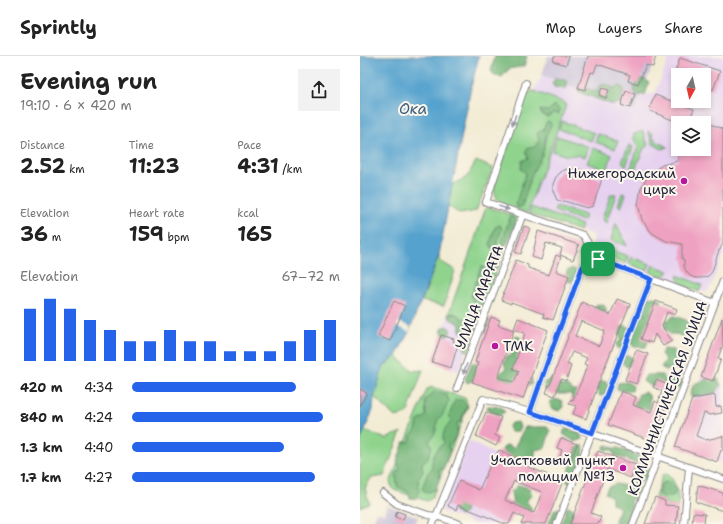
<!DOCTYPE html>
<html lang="en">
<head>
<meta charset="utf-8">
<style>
  :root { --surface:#fff; --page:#f2f2f2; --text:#222; --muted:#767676; --line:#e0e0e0; --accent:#2563eb }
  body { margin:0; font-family:"Shantell Sans",sans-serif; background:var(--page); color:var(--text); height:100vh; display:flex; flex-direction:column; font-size:15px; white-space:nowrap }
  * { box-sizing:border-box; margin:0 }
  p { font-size:13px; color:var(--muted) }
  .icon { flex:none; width:22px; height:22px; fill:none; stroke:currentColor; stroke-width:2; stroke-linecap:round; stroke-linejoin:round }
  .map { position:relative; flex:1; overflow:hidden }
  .sheet { display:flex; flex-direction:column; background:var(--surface); width:360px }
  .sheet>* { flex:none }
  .needle { width:26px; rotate:188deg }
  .controls { position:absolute; left:311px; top:12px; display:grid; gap:8px }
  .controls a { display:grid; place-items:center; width:40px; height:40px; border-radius:0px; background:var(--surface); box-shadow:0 2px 6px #0003; font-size:20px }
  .pin { position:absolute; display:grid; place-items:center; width:34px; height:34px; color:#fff; margin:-17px; border-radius:8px; box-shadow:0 2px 6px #0006 }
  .round { display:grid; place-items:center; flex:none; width:42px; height:42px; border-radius:0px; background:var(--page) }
  .overview { display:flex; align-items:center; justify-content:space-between; height:68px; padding:0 20px }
  h1 { font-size:22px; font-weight:700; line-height:30px }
  .figures { display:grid; grid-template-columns:repeat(3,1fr); gap:6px; height:68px; padding:4px 20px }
  .figures div { display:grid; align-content:center }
  .figures b { font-size:20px; font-weight:700 }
  .figures small { font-size:11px; font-weight:400 }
  .figures p { font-size:11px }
  .chart { height:112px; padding:8px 20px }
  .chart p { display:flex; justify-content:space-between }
  .chart svg { width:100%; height:72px; margin-top:4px; stroke:var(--accent); stroke-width:6 }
  ul { padding:0 20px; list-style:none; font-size:13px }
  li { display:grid; grid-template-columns:64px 48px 1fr; align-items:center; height:30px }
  li i { height:10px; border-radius:5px; background:var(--accent) }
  header { display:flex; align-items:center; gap:24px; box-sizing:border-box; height:56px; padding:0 20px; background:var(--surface); border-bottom:1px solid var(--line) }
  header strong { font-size:19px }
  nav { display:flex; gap:22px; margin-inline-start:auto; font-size:14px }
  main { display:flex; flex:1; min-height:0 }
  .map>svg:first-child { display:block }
  .built { fill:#e6d2f0; fill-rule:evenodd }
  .industrial { fill:#c8bfd8 }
  .green { fill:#8fd38d; stroke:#587a64 }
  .forest { fill:#73b578; stroke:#4a6c5a }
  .water { fill:#55a2ce; stroke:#3c6284 }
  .pier { fill:#f3ecd5 }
  .building { fill:#efa1c1; fill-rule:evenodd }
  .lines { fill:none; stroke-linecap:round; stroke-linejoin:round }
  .minor-casing { stroke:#8a8788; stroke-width:8 }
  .minor { stroke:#fff; stroke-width:6 }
  .oneway { fill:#9c9ca7 }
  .route-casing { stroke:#fff; stroke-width:8 }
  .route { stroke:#2563eb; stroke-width:5 }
  .poi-dot { fill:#b5179e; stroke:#fbf7ec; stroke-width:1.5 }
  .labels { text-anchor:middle; stroke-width:4; stroke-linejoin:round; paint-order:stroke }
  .poi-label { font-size:14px; fill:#22223b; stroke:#fbf7ec; text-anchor:end }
  .street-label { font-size:14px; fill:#22223b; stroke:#fbf7ec }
  .water-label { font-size:15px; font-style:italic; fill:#395c7d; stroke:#fbf7ec }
</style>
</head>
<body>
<header>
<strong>Sprintly</strong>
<nav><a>Map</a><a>Layers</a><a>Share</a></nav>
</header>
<main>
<section class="sheet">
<div class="overview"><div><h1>Evening run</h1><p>19:10 · 6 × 420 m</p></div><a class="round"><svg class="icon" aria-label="share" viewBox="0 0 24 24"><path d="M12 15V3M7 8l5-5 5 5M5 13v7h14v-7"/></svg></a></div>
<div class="figures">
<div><p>Distance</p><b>2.52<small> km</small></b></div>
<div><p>Time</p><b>11:23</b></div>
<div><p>Pace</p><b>4:31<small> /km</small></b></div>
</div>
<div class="figures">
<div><p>Elevation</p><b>36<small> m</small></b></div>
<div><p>Heart rate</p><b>159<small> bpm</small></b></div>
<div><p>kcal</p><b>165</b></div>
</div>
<div class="chart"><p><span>Elevation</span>67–72 m</p>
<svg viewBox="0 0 160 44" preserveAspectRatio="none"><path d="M5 44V12M15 44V6M25 44V12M35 44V19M45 44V25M55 44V32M65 44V32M75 44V25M85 44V32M95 44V32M105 44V38M115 44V38M125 44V38M135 44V32M145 44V25M155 44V19"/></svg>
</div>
<ul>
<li><b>420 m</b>4:34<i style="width:79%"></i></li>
<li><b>840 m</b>4:24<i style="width:92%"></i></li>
<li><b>1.3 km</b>4:40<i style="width:73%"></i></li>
<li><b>1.7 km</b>4:27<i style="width:88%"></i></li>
</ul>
</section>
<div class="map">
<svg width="363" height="468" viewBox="0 0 363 468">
  <rect width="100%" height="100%" fill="#fbf7ec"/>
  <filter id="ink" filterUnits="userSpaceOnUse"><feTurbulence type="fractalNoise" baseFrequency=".025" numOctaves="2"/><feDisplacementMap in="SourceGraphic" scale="8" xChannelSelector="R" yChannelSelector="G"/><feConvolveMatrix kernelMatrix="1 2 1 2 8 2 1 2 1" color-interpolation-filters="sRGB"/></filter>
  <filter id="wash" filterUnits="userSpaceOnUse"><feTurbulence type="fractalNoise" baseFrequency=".012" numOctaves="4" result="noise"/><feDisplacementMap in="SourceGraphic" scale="16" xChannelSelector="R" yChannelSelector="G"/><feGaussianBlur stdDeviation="0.9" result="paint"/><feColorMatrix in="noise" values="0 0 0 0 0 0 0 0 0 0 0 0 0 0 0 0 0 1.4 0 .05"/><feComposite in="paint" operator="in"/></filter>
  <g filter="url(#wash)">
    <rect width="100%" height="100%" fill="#f3ecd5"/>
    <path class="built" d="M310 0H363V199L350 232 346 236H343L240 197 235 194 233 188V179L141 148 137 144 134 137V132L165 39 168 36 174 35 182 19 275 55 282 39 295 38ZM318 19H344V45H318ZM318 67H344V93H318Z
      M88 260 115 269 99 315 72 306Z
      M341 321 363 329V408L315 391Z
      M109 384 136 399 162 405 142 452 149 468H116L83 456 82 452Z"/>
    <path class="industrial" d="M188 0H296L275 55 182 19Z
      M27 449 58 461 55 468H12L17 456 24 458Z"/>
    <path class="green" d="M174 35 205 47 206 50 167 157C152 152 135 151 134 132L165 39 168 36Z
      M202 65 234 77 231 85 199 73Z
      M283 75 288 90 284 92 273 118 270 114 278 91 273 81 274 78Z
      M288 75 293 78 292 81 295 83 297 86 308 91 302 93 293 88Z
      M238 78 258 85 255 93 235 86Z
      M197 80 229 91 225 101 218 99 207 100 192 95Z
      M269 89 273 91 266 110 262 106Z
      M233 92 252 99 247 114 227 107Z
      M116 105 133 112 116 155 100 158 88 150 92 129 107 121Z
      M262 137 266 138 261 152 258 149Z
      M251 138H256L246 167 242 163Z
      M196 150 225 159 223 165 194 155Z
      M128 151 152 159 155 163 115 269 88 260 125 154Z
      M171 151 222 169 220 175 169 158Z
      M256 167 267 190 251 184Z
      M248 193 268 200 266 207 246 200Z
      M79 199 80 205 95 214 84 250 62 245Z
      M271 201 290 208 287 215 269 208Z
      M293 209 308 215H309L306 219 302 220 290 216Z
      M317 219 342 229 339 236C330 232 318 230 317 219Z
      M36 300 53 315 63 314 47 358 35 361 14 341 23 311Z
      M73 331 105 342 108 350 72 442 67 445 34 434 30 427 67 333Z
      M5 374 26 383 41 376 24 420 11 422 5 432 9 447 0 451V385Z
      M303 418 309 419C317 429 319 437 318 450L307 449 305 445 295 441Z"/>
    <path class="forest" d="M135 0H167L164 10 149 13 142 21 135 20 131 15Z
      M196 22 207 25V31L204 33 194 31 192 27Z
      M278 23H285L289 27 285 39H277L274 34Z
      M246 28 253 32 260 30 264 33 260 46 253 49 219 36 218 33 221 31 237 36 239 30Z
      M195 49 200 54 199 58 194 57 187 61 181 58 180 54 188 55Z
      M187 65 190 66 191 69 186 80 183 97 172 118 162 150 158 152 155 149 166 117 161 113 162 105 168 102 166 96 168 91H175L179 84 177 77 183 74Z
      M154 160 157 164 147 188 144 189 142 186 150 161Z
      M140 169 142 173 136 191 132 192 130 188 135 171Z
      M223 188 228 189V200L223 203 219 201 220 190Z
      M140 195 143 198 138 212 135 213C137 221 130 239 123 244L124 248 120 251 118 246 122 242C121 235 127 217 133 213 132 205 134 200 140 195Z
      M121 211H124L126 215 124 223 121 224 122 228 116 244 113 245 111 241 116 225 119 223 118 219Z
      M213 212 218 217 215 225 209 226 205 222 207 215Z
      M294 241 301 244 300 252 290 258 294 267 286 291H274L270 286 280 260 285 259 283 252 287 242Z
      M237 248 244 249 247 255 242 260 233 252Z
      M94 257 100 260 102 263H107L113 265 117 260 129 264 132 273 126 276 121 273 114 275 108 272 103 277 100 275V268L90 263V258Z
      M314 260 326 264 333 272 332 280 326 282 317 278H310L305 271 306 265Z
      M262 270H267L270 274 267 283 262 285 263 291 258 293 256 288 261 284 259 279Z
      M81.5 275a4.5 4.5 0 1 1 9 0a4.5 4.5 0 1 1-9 0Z
      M155 280 160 281 165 291 164 320 172 323 171 329 150 334 140 325 139 318 146 313 144 307 147 300H152L151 291Z
      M112 281 114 283 110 294 107 296 104 293 107 282Z
      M304 293 313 294 319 305 317 312 306 314 301 311 306 304 301 298Z
      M264 300H270L272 302 269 310 266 311 262 306Z
      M112 307H117L119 310 114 324 107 327 105 323Z
      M286 319H302L306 325 312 322 322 325 321 330 313 334 304 328 290 330 283 325Z
      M191 322 197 325 201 330H207L213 335H219L221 339 211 345 212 338H197L185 334 184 327Z
      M358 323 361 330 355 337 331 341 330 337 334 328 344 324Z
      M241 325H246L248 329 245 339 240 340 237 335Z
      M267 326 273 330 272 335H265L257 333 258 327Z
      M75 335 86 338 89 345 82 360 77 364C77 373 76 378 69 385L72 391 67 403 62 407 63 416 58 422 59 435 57 443 50 442 48 436 37 430 36 418 40 412 37 405 44 386H50L51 380 56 374 58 365 66 360 65 344Z
      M285 336 289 339 290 352 285 356H271L279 338Z
      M195 343 202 345 203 351 199 355 191 352 190 346Z
      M95 344H102L107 350 101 365 97 367C99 376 95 385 88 390L90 395 83 413 79 414 80 421 76 433 67 437 62 433 68 416 72 412C71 401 75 394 84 387 81 379 85 370 92 365L89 360Z
      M128 350 141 351 145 356 139 359 127 353Z
      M158 366 160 371 157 376H151L148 372 151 367Z
      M165 371H187L190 375 185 392 175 394V404L170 408 149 405 142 393 147 389 154 392Z
      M205 373 219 376 223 383 215 386 203 378Z
      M223 389 224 394 212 427 209 428 206 424 217 391Z
      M248 389 253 392H258L279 400 280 404 276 407 254 399 253 394H245L244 390Z
      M286 408 289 414 286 423 276 428 278 434 275 442 270 444 272 449 265 468H255V464L260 452 252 447V441L245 437 248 431 256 428 270 431 273 427V422L278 409Z
      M305 426 311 427 316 433 314 439 305 442 298 438 300 429Z
      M158 429 169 432 172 439 166 445 172 453 168 461 153 449 151 436Z
      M98 447 106 450 105 457 100 460 94 456 93 452Z
      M207 451H211L214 454 209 468H201Z
      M195 453H200L198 468H188Z"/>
    <path class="water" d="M0 0H119L111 31 79 199 49 276 36 300 23 311 14 341 13 354 0 385Z"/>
    <path class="pier" d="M34 245 45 250 39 266 51 271 49 276 37 270 30 285 18 280Z"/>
    <g id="blocks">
      <path class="building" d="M194 0H209L206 9 193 5Z
        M228 0H296L293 11 286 9 278 28 268 25 270 19 237 8 234 17 231 16 225 34 218 32Z
        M320 2 360 15 353 34 344 31V19H314Z
        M242 32 249 34 246 42 239 39Z
        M266 35 275 38 270 52 261 49Z
        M295 39 334 53 331 60 363 73V187L360 194H359L352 216 348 220 342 222H336L330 220 326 215 324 210V204L322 203V188L306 185 292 177 282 164 278 148 281 132 289 118 302 109 318 105V100L321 93H344V67H320L290 55 291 52 290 51Z
        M210 112 222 114 229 120 241 123V126L233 150 227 152 204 145 202 146 197 144 193 135V128L196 121 202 115Z
        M164 170 170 172 161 198 155 196Z
        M178 175 219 189 213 204 200 199 202 192 186 187 181 204 172 201Z
        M196 199 201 201 196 215 209 220 193 264 183 261 184 258 151 246V248L141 244 156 204 168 209V212L189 219Z
        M257 243 270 248 242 318 226 363 213 358 216 350 209 348 211 343 213 344 222 324 227 309 224 308 227 302 212 296 207 308 211 310 206 325 201 323 195 340 186 337 189 329H190L208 281 207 280 211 273 222 246 250 259ZM221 265 245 275 239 290 215 280Z
        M34 245 45 250 30 285 18 280Z
        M296 245 317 253 315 259 307 256 302 270 312 285 303 290 295 278 292 287 281 283Z
        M131 261 140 264 138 269 154 274 138 321 154 326 159 315 153 313 165 277 154 273 158 262 188 274 163 343 112 326 118 307 115 306Z
        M362 262 363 289 358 302 361 303 353 325 341 321Z
        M81 279 94 283 93 286 98 288 91 312 72 306Z
        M276 294 288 298 276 328 265 324Z
        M296 324 313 331 293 385 248 369 261 335 276 341 273 349 291 356 295 345 298 347 302 335 293 331Z
        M0 333 7 337 0 350Z
        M355 339 356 351 361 350 362 357 350 359 344 357 336 380 346 384 363 380V394H361L357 406 315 391 332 343Z
        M126 356 141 361 135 379 140 382 136 390 116 380Z
        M201 382 217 388 210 407 199 403 202 394 197 392Z
        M139 394 162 405 161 408 203 425 186 468H161L164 462 154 457 149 468H145L98 449 96 454 88 450 99 425 119 434 131 407ZM154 425 182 436 174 457 145 444Z
        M238 395 276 409 271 422 247 413 231 457 241 461 238 468H210Z
        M338 429 363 437V455L336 446Z
        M295 441 305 445V449L318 450 316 468H285Z
        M37 455 45 458 43 464 35 461Z
        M333 457 345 458 344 468H332Z"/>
    </g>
  </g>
  <g filter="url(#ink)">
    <use href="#blocks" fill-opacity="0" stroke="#8a8788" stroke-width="1"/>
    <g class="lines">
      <g class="minor-casing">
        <path id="minor" d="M166 27 126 146 223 179 238 203 355 247
          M97 332 163 158
          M170 356 191 296 222 212 228 204 238 203
          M23 437 37 448 68 459 76 460 100 468
          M73 468 123 343 170 356 363 423
          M197 468 291 223
          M273 468 363 225
          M324 468 329 412"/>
      </g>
      <use href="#minor" class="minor"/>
    </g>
    <defs><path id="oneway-solid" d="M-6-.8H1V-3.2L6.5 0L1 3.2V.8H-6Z"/></defs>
    <g class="oneway">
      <use href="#oneway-solid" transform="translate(154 64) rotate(109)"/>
      <use href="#oneway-solid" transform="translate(144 152) rotate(19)"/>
      <use href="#oneway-solid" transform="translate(105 313) rotate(111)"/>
    </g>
  </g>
  <g class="lines" filter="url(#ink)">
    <g class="route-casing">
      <path id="route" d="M238 203 291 223 232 377 170 356 191 296 222 212 228 204Z"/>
    </g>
    <use href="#route" class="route"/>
  </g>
  <g class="poi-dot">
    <circle cx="324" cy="125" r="4"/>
    <circle cx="135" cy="290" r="4"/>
    <circle cx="263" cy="412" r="4"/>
  </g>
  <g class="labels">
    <g class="poi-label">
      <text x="316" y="122">Нижегородский<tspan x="316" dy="16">цирк</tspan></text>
      <text x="143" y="295" text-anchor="start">ТМК</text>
      <text x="255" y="409">Участковый пункт<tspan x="255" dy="16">полиции №13</tspan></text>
    </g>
    <g class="street-label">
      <text transform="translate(119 241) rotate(-69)" y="5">УЛИЦА МАРАТА</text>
      <text transform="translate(307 342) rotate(-70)" y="5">КОММУНИСТИЧЕСКАЯ УЛИЦА</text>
    </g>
    <g class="water-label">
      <text x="53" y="58">Ока</text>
    </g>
  </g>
</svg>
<div class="controls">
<a><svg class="needle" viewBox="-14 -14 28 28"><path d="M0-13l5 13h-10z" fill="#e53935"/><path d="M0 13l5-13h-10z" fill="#767676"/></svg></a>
<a><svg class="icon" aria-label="layers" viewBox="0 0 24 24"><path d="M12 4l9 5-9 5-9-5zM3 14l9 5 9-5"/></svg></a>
</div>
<div class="pin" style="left:238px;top:203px;background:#1e9e55"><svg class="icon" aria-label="arrive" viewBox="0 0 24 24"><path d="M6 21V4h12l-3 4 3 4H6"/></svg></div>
</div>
</main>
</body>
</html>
